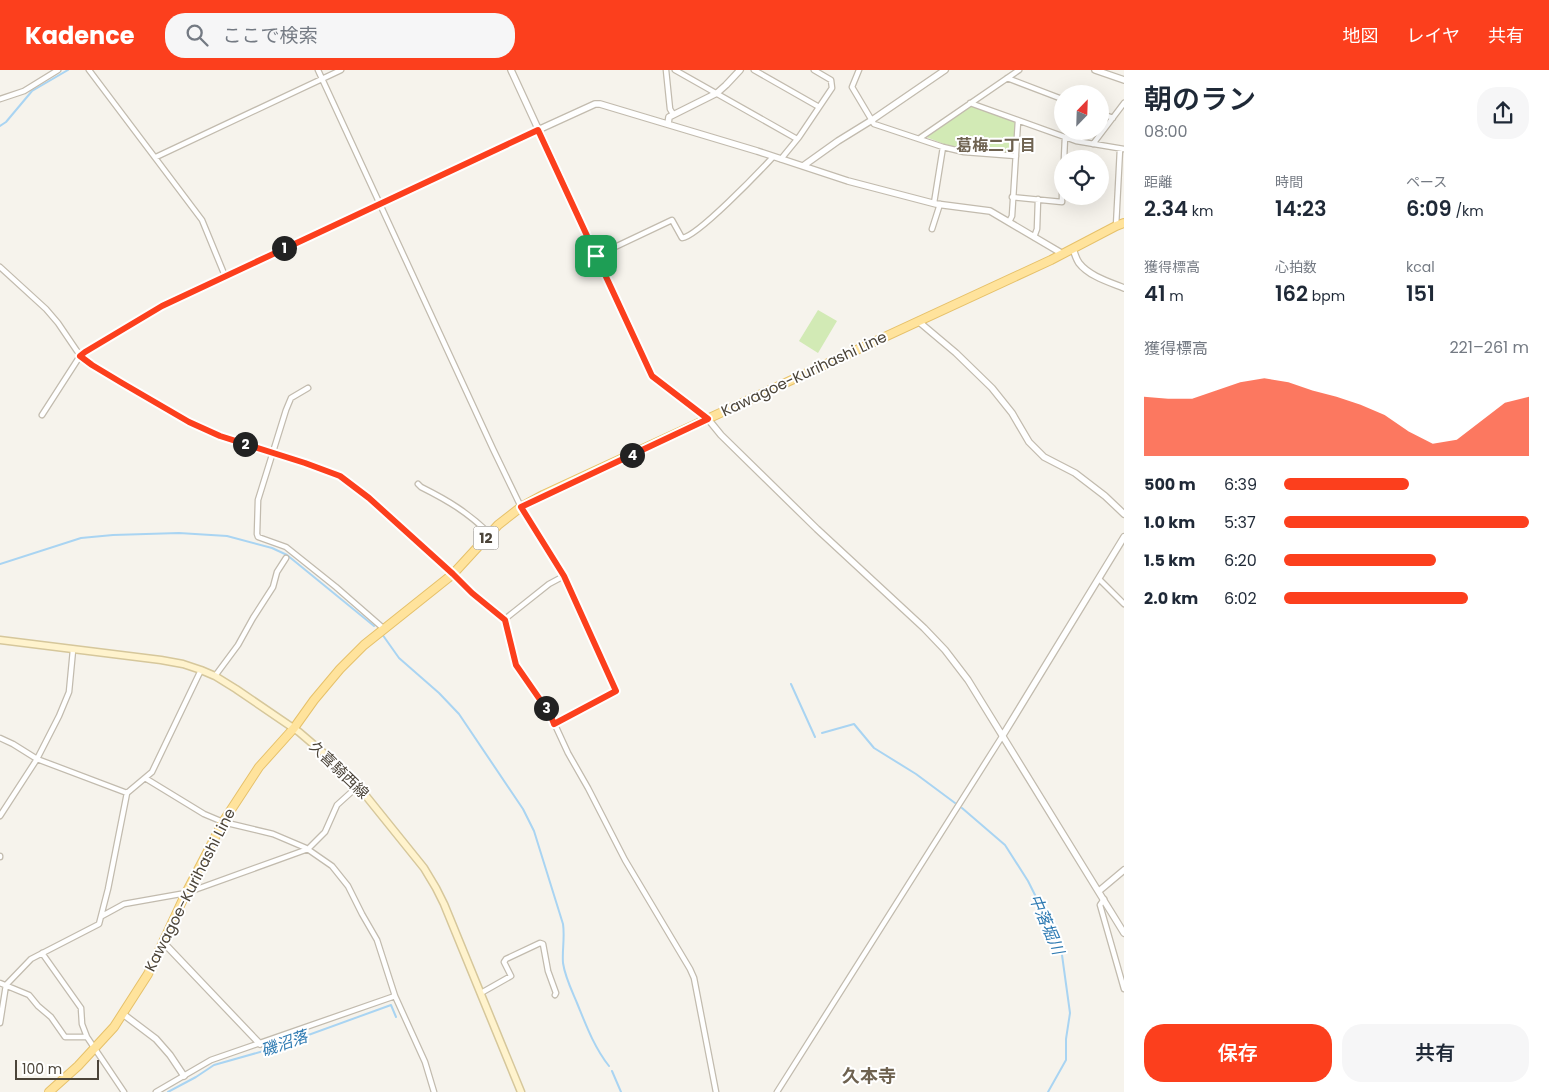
<!DOCTYPE html>
<html lang="ja">
<head>
<meta charset="utf-8">
<style>
  :root { --surface:#fff; --page:#f6f6f7; --text:#1f2937; --muted:#747a83; --accent:#fc3f1d }
  body { margin:0; font-family:Poppins,"Noto Sans JP",sans-serif; background:var(--page); color:var(--text); height:100vh; display:flex; flex-direction:column; font-size:19px; white-space:nowrap }
  * { box-sizing:border-box; margin:0 }
  p { font-size:16px; color:var(--muted) }
  .icon { flex:none; width:28px; height:28px; fill:none; stroke:currentColor; stroke-width:2; stroke-linecap:round; stroke-linejoin:round }
  .map { position:relative; flex:1; overflow:hidden }
  .sheet { display:flex; flex-direction:column; background:var(--surface); width:425px }
  .sheet>* { flex:none }
  .needle { width:32px; rotate:23deg }
  .fabs { position:absolute; left:1054px; top:15px; display:grid; gap:10px }
  .fabs a { display:grid; place-items:center; width:55px; height:55px; border-radius:50%; background:var(--surface); box-shadow:0 5px 20px #0002; font-size:25px }
  .scale { position:absolute; left:15px; bottom:12px; width:84px; box-sizing:border-box; padding-left:5px; border:2px solid #4b4439; border-top:0; font-size:14px; line-height:18px; white-space:nowrap; color:#4b4439; -webkit-text-stroke:4px #fff; paint-order:stroke }
  .pin { position:absolute; display:grid; place-items:center; width:42px; height:42px; color:#fff; margin:-21px; border-radius:10px; box-shadow:0 2px 8px #0006 }
  .km { position:absolute; width:25px; height:25px; margin:-12px; border-radius:50%; background:#222; color:#fff; font-size:14px; line-height:25px; text-align:center }
  .round { display:grid; place-items:center; flex:none; width:52px; height:52px; border-radius:20px; background:var(--page) }
  .overview { display:flex; align-items:center; justify-content:space-between; height:85px; padding:0 20px }
  h1 { font-size:28px; font-weight:600; line-height:38px }
  .figures { display:grid; grid-template-columns:repeat(3,1fr); gap:8px; height:85px; padding:5px 20px }
  .figures div { display:grid; align-content:center }
  .figures b { font-size:21px; font-weight:600 }
  .figures small { font-size:14px; font-weight:400 }
  .figures p { font-size:14px }
  .chart { height:140px; padding:10px 20px }
  .chart p { display:flex; justify-content:space-between }
  .chart svg { width:100%; height:90px; margin-top:5px; fill:var(--accent); opacity:.7 }
  .action { display:flex; gap:10px; margin-top:auto; padding:10px 20px }
  .action a { flex:1; height:58px; border-radius:20px; background:var(--accent); color:#fff; font-size:20px; font-weight:600; line-height:58px; text-align:center }
  .action a+a { background:var(--page); color:var(--text) }
  ul { padding:0 20px; list-style:none; font-size:16px }
  li { display:grid; grid-template-columns:80px 60px 1fr; align-items:center; height:38px }
  li i { height:12px; border-radius:6px; background:var(--accent) }
  header { display:flex; align-items:center; gap:30px; box-sizing:border-box; height:70px; padding:0 25px; background:var(--accent); color:#fff }
  header strong { font-size:24px }
  nav { display:flex; gap:28px; margin-inline-start:auto; font-size:18px }
  .search { width:350px; height:45px; background:var(--page); display:flex; align-items:center; gap:12px; box-sizing:border-box; padding:0 18px; border-radius:20px; color:var(--muted); font-size:19px }
  main { display:flex; flex:1; min-height:0 }
  .map>svg:first-child { display:block }
  .green { fill:#d2eab5 }
  .lines { fill:none; stroke-linecap:round; stroke-linejoin:round }
  .stream { stroke:#a9d4f2; stroke-width:2 }
  .minor-casing { stroke:#c2bbae; stroke-width:7 }
  .tertiary-casing { stroke:#c2bbae; stroke-width:8 }
  .secondary-casing { stroke:#d6c79b; stroke-width:9 }
  .primary-casing { stroke:#e6c16a; stroke-width:10 }
  .minor { stroke:#fff; stroke-width:4.5 }
  .tertiary { stroke:#fff; stroke-width:5.5 }
  .secondary { stroke:#fff3cd; stroke-width:6 }
  .primary { stroke:#ffe39c; stroke-width:8 }
  .route-casing { stroke:#fff; stroke-width:10 }
  .route { stroke:#fc3f1d; stroke-width:6 }
  .labels { text-anchor:middle; stroke-width:4; stroke-linejoin:round; paint-order:stroke }
  .shield { fill:#fff; stroke:#817c74; stroke-width:1 }
  .shield-label { font-size:14px; font-weight:bold; fill:#4b4439 }
  .street-label { font-size:15px; fill:#4b4439; stroke:#fff }
  .neighbourhood-label { font-size:16px; font-weight:bold; fill:#6e6250; stroke:#fff }
  .water-label { font-size:16px; font-style:italic; fill:#2e7ab2; stroke:#fff }
  .quarter-label { font-size:18px; font-weight:bold; fill:#6e6250; stroke:#fff }
</style>
</head>
<body>
<header>
<strong>Kadence</strong>
<div class="search"><svg class="icon" aria-label="search" viewBox="0 0 24 24"><circle cx="10" cy="10" r="6"/><path d="M15 15l6 6"/></svg>ここで検索</div>
<nav><a>地図</a><a>レイヤ</a><a>共有</a></nav>
</header>
<main>
<div class="map">
<svg width="1124" height="1022" viewBox="0 0 1124 1022">
  <rect width="100%" height="100%" fill="#f6f3ec"/>
  <path class="green" d="M970 35 1016 52 1013 83 964 79 944 74 926 67Z
    M818 240 837 251 818 283 799 271Z"/>
  <g class="lines">
    <path class="stream" d="M0 56 6 52 32 21 68 0
      M0 494 81 468 113 465 179 463 227 466 272 478 287 485 374 556
      M382 564 399 588 439 623 459 644 523 739 534 761 563 854C565 867 562 880 563 893 565 907 572 921 577 933 586 955 594 977 609 996
      M791 614 815 667
      M822 663 854 654 874 678 916 704 955 733
      M962 738 1005 775 1028 811 1056 867 1062 885 1070 943 1066 969V990L1048 1022
      M612 1001 621 1022
      M168 1022 196 1007 214 995 267 980 391 935 396 947"/>
    <g class="minor-casing">
      <path id="minor" d="M89 0 202 150 225 206
        M318 0 493 379 521 437 564 506 616 621 554 654
        M666 0 670 39 673 44
        M675 0 797 69
        M754 0 819 37
        M859 0 852 17 874 54 943 77 964 82 1016 86
        M1007 8 1062 29
        M0 29 24 21 58 0
        M970 33 1076 71 1124 79
        M1100 43 1113 48
        M920 68 1019 0
        M1093 74 1124 33
        M156 87 341 0
        M781 89 799 67 832 18 831 10 814 0
        M1064 89 1065 67
        M1012 127 1062 132V116
        M934 133 943 77
        M1009 152 1012 146 1018 51
        M1116 156 1120 79
        M932 159 940 134
        M1034 167 1037 159 1038 129
        M596 186 672 150 682 168C697 167 760 101 773 87
        M0 197 46 239 58 253 77 281 92 295 189 353 220 366 305 393 339 406 369 428 453 504 472 523 505 549 516 595 550 644 568 683 588 718 625 790 690 899 694 908 716 1022
        M308 318 291 328 286 340 258 430 257 464 258 467 286 477 336 517 383 558
        M42 345 80 286 85 282 162 235 538 60
        M418 414 421 417C449 431 467 442 490 464
        M1099 509 1124 534
        M505 549 549 514 564 506
        M215 606 238 575 253 548 273 517 277 502 286 488
        M0 668 13 674 37 689 127 723
        M145 708 204 744 223 752 273 764 306 778 332 796 348 816 362 844 377 870 395 926 425 992 434 1022
        M0 746 37 689 59 646 69 622 73 580
        M0 786V787
        M1104 829 1100 835 1124 919
        M102 846 124 834 186 823 308 779 325 762 337 735 358 716
        M42 883 81 938 82 954 87 967
        M0 913 29 925 38 936 51 947 65 967H87L124 1022
        M481 923 511 906 504 892 506 889 540 873 543 874 548 901 556 923 555 925
        M0 953 6 915 31 889 99 854 108 819 127 723 152 702 201 600
        M156 1022 211 990 395 926
        M777 1022 1003 665"/>
    </g>
    <g class="tertiary-casing">
      <path id="tertiary" d="M511 0 652 306 708 349 721 365 817 459 924 558 945 580 968 610 1124 863
        M1095 0 1124 10
        M668 54 669 47 717 23 726 15 740 0
        M538 60 595 34H600L757 81 848 111 936 134 990 141 1063 184
        M803 96 838 71 872 50 945 0
        M1073 179C1075 184 1076 189 1079 193 1089 206 1109 212 1124 218
        M918 251 956 283 992 318 1012 343 1029 372 1044 387 1075 403 1105 426 1124 444
        M1003 665 1124 467
        M1099 821 1124 800
        M163 872 260 974
        M123 944 156 969 170 985 184 1006"/>
    </g>
    <g class="secondary-casing">
      <path id="secondary" d="M0 570 161 590 183 594 201 600 215 606 236 619 299 662 334 692 358 716 424 798 436 818 444 834 521 1022"/>
    </g>
    <g class="primary-casing">
      <path id="primary" d="M49 1022 78 996 114 957 148 904 186 823 223 752 259 697 294 658 314 630 340 599 364 575 453 504 498 455 521 437 543 425 1051 190 1116 156 1124 153"/>
    </g>
    <use href="#minor" class="minor"/>
    <use href="#tertiary" class="tertiary"/>
    <use href="#secondary" class="secondary"/>
    <use href="#primary" class="primary"/>
  </g>
  <g class="lines">
    <g class="route-casing">
      <path id="route" d="M538 60 652 306 708 349 521 437 564 506 616 621 554 654 550 644 516 595 505 550 472 523 453 504 369 428 340 406 305 393 220 366 189 352 122 313 92 295 80 286 85 282 162 236Z"/>
    </g>
    <use href="#route" class="route"/>
  </g>
  <g class="labels">
    <rect class="shield" x="473.5" y="456.5" width="25" height="23" rx="4"/>
    <g class="shield-label">
      <text x="486" y="473">12</text>
    </g>
    <g class="street-label">
      <text transform="translate(804 304) rotate(-25)" y="5">Kawagoe-Kurihashi Line</text>
      <text transform="translate(339 700) rotate(44)" y="5">久喜騎西線</text>
      <text transform="translate(190 820) rotate(-63)" y="5">Kawagoe-Kurihashi Line</text>
    </g>
    <g class="neighbourhood-label">
      <text x="996" y="81">葛梅二丁目</text>
    </g>
    <g class="water-label">
      <text transform="translate(1047 854) rotate(67)" y="6">中落堀川</text>
      <text transform="translate(284 973) rotate(-19)" y="6">磯沼落</text>
    </g>
    <g class="quarter-label">
      <text x="869" y="1012">久本寺</text>
    </g>
  </g>
</svg>
<div class="fabs">
<a><svg class="needle" viewBox="-14 -14 28 28"><path d="M0-13l5 13h-10z" fill="#e53935"/><path d="M0 13l5-13h-10z" fill="#747a83"/></svg></a>
<a><svg class="icon" aria-label="locate" viewBox="0 0 24 24"><circle cx="12" cy="12" r="6"/><path d="M12 2v4M12 18v4M2 12h4M18 12h4"/></svg></a>
</div>
<div class="scale">100 m</div>
<div class="pin" style="left:596px;top:186px;background:#1e9e55"><svg class="icon" aria-label="arrive" viewBox="0 0 24 24"><path d="M6 21V4h12l-3 4 3 4H6"/></svg></div>
<b class="km" style="left:284px;top:178px">1</b>
<b class="km" style="left:245px;top:374px">2</b>
<b class="km" style="left:546px;top:638px">3</b>
<b class="km" style="left:632px;top:385px">4</b>
</div>
<section class="sheet">
<div class="overview"><div><h1>朝のラン</h1><p>08:00</p></div><a class="round"><svg class="icon" aria-label="share" viewBox="0 0 24 24"><path d="M12 15V3M7 8l5-5 5 5M5 13v7h14v-7"/></svg></a></div>
<div class="figures">
<div><p>距離</p><b>2.34<small> km</small></b></div>
<div><p>時間</p><b>14:23</b></div>
<div><p>ペース</p><b>6:09<small> /km</small></b></div>
</div>
<div class="figures">
<div><p>獲得標高</p><b>41<small> m</small></b></div>
<div><p>心拍数</p><b>162<small> bpm</small></b></div>
<div><p>kcal</p><b>151</b></div>
</div>
<div class="chart"><p><span>獲得標高</span>221–261 m</p>
<svg viewBox="0 0 160 44" preserveAspectRatio="none"><path d="M0 44V15L10 16L20 16L30 12L40 8L50 6L60 8L70 12L80 15L90 19L100 24L110 32L120 38L130 36L140 27L150 18L160 15V44z"/></svg>
</div>
<ul>
<li><b>500 m</b>6:39<i style="width:51%"></i></li>
<li><b>1.0 km</b>5:37<i style="width:100%"></i></li>
<li><b>1.5 km</b>6:20<i style="width:62%"></i></li>
<li><b>2.0 km</b>6:02<i style="width:75%"></i></li>
</ul>
<div class="action"><a>保存</a><a>共有</a></div>
</section>
</main>
</body>
</html>
